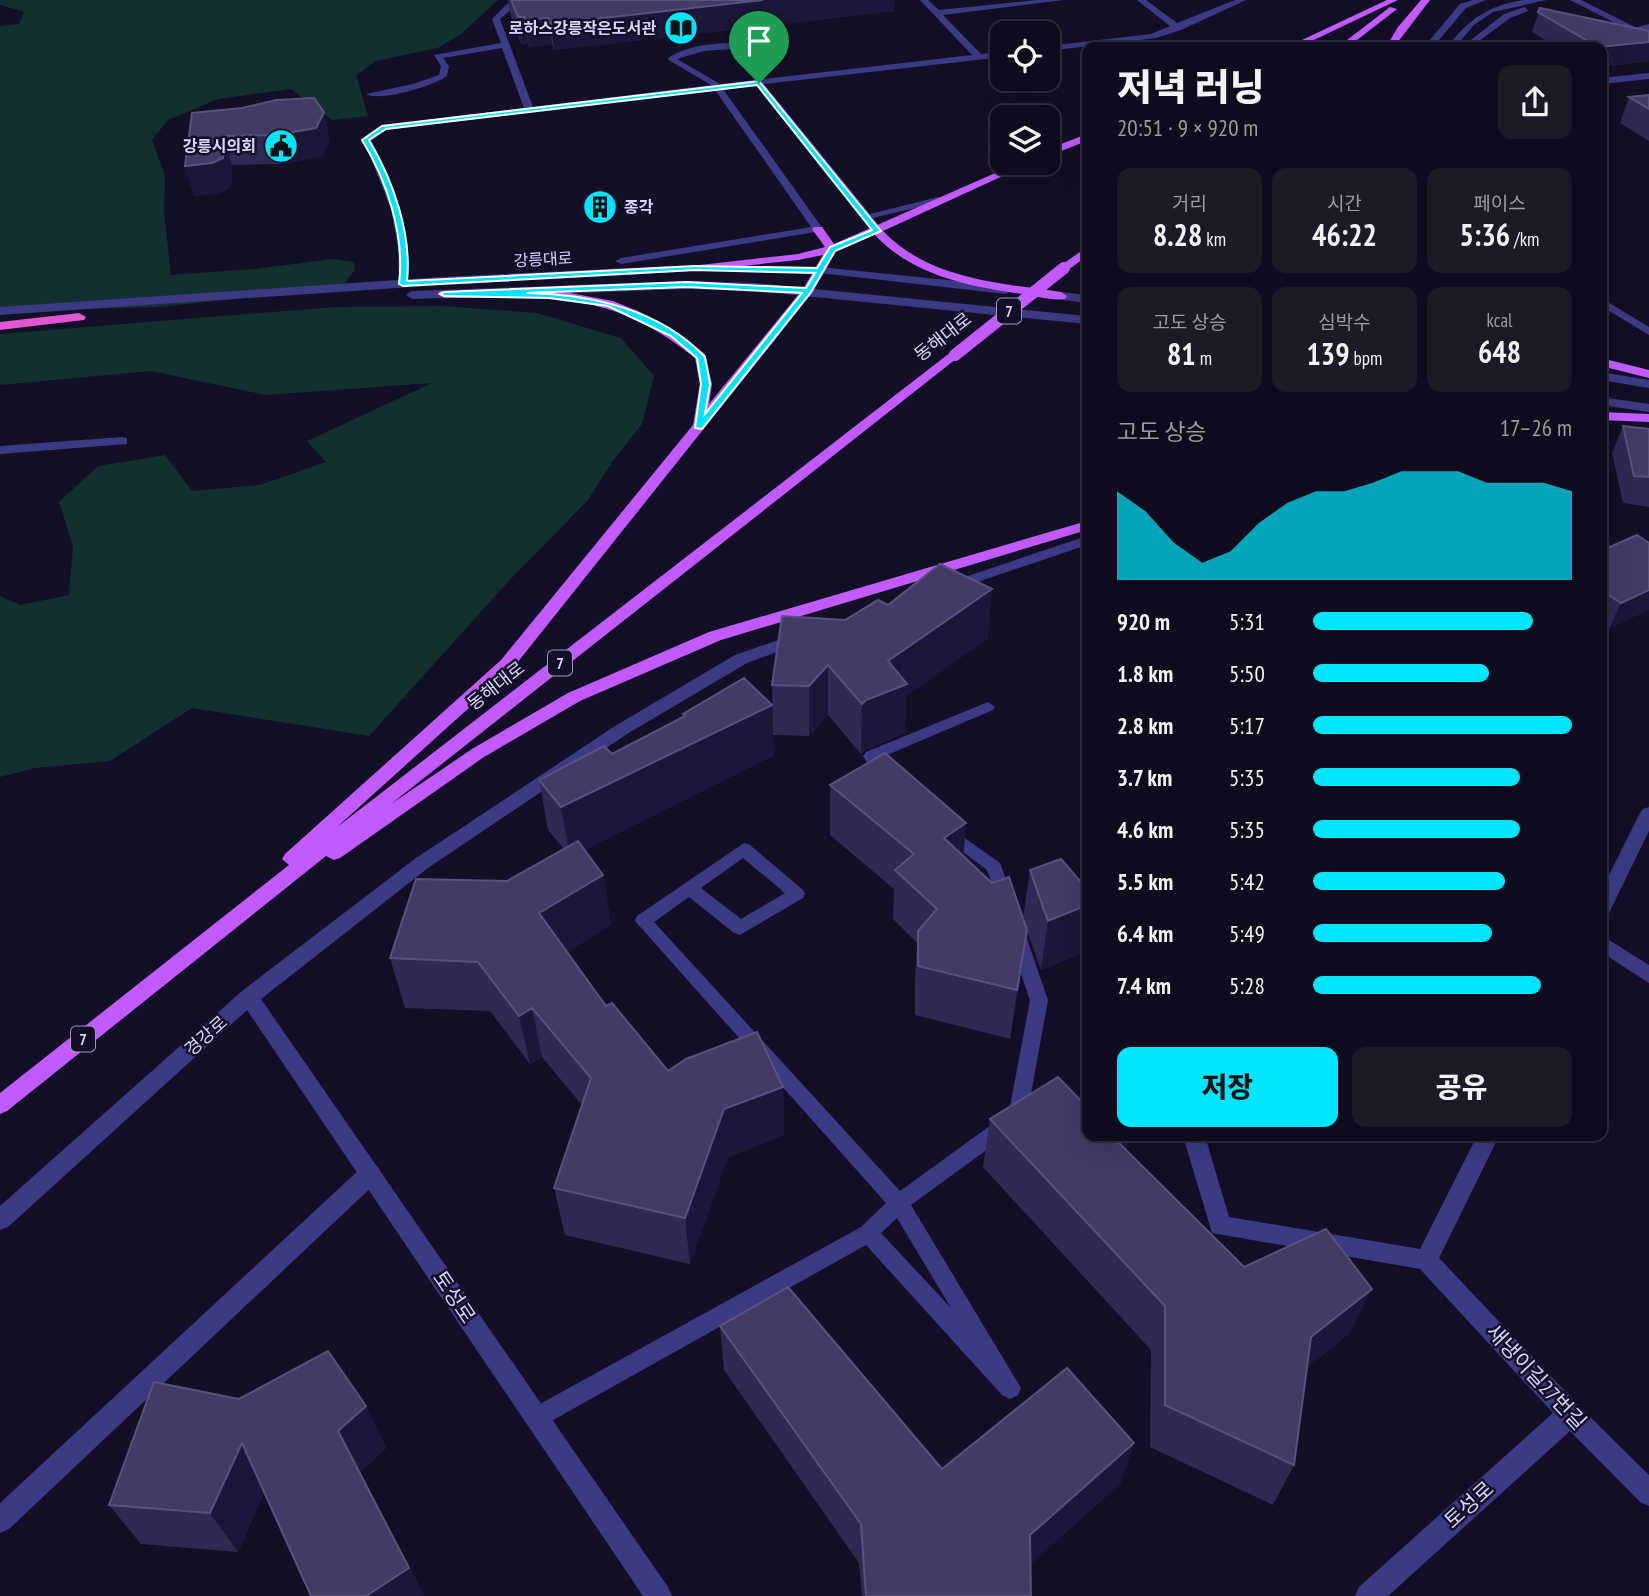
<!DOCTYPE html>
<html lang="ko">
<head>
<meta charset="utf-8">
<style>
  :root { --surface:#0e0b1c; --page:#1c1929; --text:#f1f3f6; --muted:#9b9ba3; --line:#2e2b3b; --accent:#00e5ff }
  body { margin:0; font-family:"PT Sans Narrow","Noto Sans KR",sans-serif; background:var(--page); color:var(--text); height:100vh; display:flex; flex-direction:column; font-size:26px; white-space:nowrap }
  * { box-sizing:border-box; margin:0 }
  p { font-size:23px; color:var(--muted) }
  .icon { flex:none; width:38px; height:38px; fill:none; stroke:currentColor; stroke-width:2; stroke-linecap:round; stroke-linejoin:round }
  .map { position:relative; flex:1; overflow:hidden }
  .panel { position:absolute; left:1082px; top:42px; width:525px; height:1099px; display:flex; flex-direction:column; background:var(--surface); border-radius:14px; box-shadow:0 7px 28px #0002,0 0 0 2px var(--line) }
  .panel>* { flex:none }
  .controls { position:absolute; left:990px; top:21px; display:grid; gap:14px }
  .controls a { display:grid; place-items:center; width:70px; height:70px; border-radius:14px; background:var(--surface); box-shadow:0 7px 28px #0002,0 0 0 2px var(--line); font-size:35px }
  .pin { position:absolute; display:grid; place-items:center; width:60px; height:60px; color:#fff; margin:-72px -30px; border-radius:50% 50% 50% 0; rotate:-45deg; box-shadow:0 0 7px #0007 }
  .pin .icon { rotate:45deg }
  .round { display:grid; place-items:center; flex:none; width:74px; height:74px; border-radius:14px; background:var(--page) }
  .overview { display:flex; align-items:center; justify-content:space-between; height:119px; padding:0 35px }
  h1 { font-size:38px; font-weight:800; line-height:52px }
  .figures { display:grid; grid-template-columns:repeat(3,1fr); gap:10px; height:119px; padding:7px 35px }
  .figures div { display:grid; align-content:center; border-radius:14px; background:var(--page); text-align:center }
  .figures b { font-size:30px; font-weight:800 }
  .figures small { font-size:19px; font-weight:400 }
  .figures p { font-size:19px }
  .chart { height:196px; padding:14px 35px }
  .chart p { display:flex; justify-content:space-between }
  .chart svg { width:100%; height:126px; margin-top:7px; fill:var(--accent); opacity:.7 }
  .action { display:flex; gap:14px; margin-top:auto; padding:14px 35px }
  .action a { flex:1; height:80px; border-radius:14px; background:var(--accent); color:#111; font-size:28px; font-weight:800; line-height:80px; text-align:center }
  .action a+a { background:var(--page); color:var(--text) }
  ul { padding:0 35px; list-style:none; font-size:23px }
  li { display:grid; grid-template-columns:112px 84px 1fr; align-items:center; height:52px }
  li i { height:18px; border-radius:9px; background:var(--accent) }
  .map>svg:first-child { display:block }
  .green { fill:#12302f }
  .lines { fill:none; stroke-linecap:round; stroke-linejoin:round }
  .service { fill:#3d3a85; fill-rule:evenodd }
  .minor { fill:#3d3a85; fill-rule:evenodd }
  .tertiary { fill:#3d3a85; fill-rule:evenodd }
  .primary { fill:#c25bff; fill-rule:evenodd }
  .trunk { fill:#e055d1; fill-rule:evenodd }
  .primary-bridge { stroke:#c25bff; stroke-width:12 }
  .wall { fill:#312854 }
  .shaded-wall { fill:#1d163a }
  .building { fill:#433a66; stroke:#5a527e; stroke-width:2 }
  .route { fill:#00e5ff; stroke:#fff; stroke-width:2; fill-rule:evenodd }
  .labels { text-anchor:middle; stroke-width:5; stroke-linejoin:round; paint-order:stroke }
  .far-poi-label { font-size:16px; font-weight:bold; fill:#d9d4ff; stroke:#130f26; text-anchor:end }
  .far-street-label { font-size:16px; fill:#d9d4ff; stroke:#130f26 }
  .shield { fill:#130f26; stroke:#9e99be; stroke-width:2 }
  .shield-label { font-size:16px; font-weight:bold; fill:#d9d4ff }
  .street-label { font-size:18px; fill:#d9d4ff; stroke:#130f26 }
  .near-street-label { font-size:21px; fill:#d9d4ff; stroke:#130f26 }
</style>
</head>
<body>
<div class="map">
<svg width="1649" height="1596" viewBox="0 0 1649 1596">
  <rect width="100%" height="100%" fill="#130f26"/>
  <path class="green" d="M0 0H498L460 35 438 48 376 61 356 75 368 116 332 120 291 89 218 99 168 120 152 140 165 176 164 211 171 275 253 269 333 259 354 262 355 270 341 288 159 307 0 311V26L19 24 24 12 0 5Z
    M442 306 537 313 621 338 654 376 642 424 615 458 587 501 506 584 369 736 192 708 110 761 35 768 0 777V596L20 605 69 595 73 546 59 502 98 466 165 455 192 491 260 485 326 462 307 441 432 383 266 395 151 371 0 385V334L335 307Z"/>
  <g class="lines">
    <path class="service" d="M517 0H527L513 8 500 19 533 107 711 85 667 59C690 41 743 40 771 47L764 64V79L972 55 920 0H928L939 10 1037 0H1063L943 15 981 54 1003 52V57L764 84 870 214 938 197 941 198V202L864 220 756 85 723 89 823 229 818 232 814 231 715 90 386 130 371 141C396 186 411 232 408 284L399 286 398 247 391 209 363 138 384 125 524 108 502 48 443 58 449 66 447 76C434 86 380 102 366 94L413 84 439 75 441 66 434 55 501 43 492 19 507 4ZM747 48 763 50 756 64 755 80 720 84 677 59 704 51Z
      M1137 0H1146L1177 23 1235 0H1246L1181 30 1156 38 1048 51V46L1151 34 1170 26Z
      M1524 0H1547L1493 12 1474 25 1455 47H1447C1469 19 1489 5 1524 0Z
      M1525 7 1528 11 1510 18 1471 47H1462L1504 14Z
      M1649 73V79L1601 84V78Z
      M1601 298 1649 327V335L1601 306Z
      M988 702 995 707 993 710 880 758 892 778 889 782H879L863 756 866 752Z
      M949 827 1000 863 1014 901 1012 905H1000L987 870 943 837 941 833Z
      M744 843 750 845 803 890 805 894 803 898 740 935 734 933 689 897 654 922 900 1191 1009 1112 1030 1000 1008 936 1011 931H1023L1026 936 1048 1000 1027 1116 1025 1122 911 1205 1021 1388 1018 1395 1010 1399 1002 1395 866 1245 537 1429 529 1426 526 1418 529 1410 861 1227 886 1203 635 921 637 916ZM743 858 785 893 741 919 701 888ZM897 1218 951 1308 881 1233Z"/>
    <path class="minor" d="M1649 24V30L1635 32 1631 29Z
      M122 437 127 438V444L0 454V446Z
      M1087 536V545L957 589 952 591 944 586 947 583Z
      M799 633 805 634 807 638 805 642 747 663 627 734 428 868H416L413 863 416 858 615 726 735 655Z
      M1649 807V831L1608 915 1601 917V891L1640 813 1643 809Z
      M1601 935 1649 965V983L1601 952Z
      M1183 1136H1205L1229 1217 1420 1249 1477 1136H1499L1439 1258 1579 1406 1649 1475V1506L1640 1502 1570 1431 1388 1596H1355L1359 1587 1553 1413 1420 1269 1212 1233Z
      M370 1165 378 1167 381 1174 378 1181 9 1529 0 1533V1503L362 1167Z"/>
    <path class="tertiary" d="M1473 0H1486L1466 8 1433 47H1424L1460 4Z
      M1570 0H1581L1649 34V40Z
      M864 216H872L883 231 881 233H873L862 218Z
      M818 226 824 229 822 231 621 264 615 261 621 258Z
      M695 265 820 267 1006 286 1012 290 1006 294 820 273 695 271 441 285 0 315V307L441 277Z
      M687 281 754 283 1087 316V324L754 291 687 289 412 299 406 295 412 291Z
      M1044 290 1087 295V303L1040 297 1038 294Z
      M1601 372 1649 380V388L1601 380Z
      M1601 397 1649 404V412L1601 405Z
      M422 856 428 858 431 863 428 868 261 999 668 1587 672 1596H643L247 1010 8 1227 0 1230V1206L242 991 416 858Z"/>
    <path class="primary" d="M1387 0H1398L1299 47H1287Z
      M1421 0H1430L1394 47H1386L1398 27Z
      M1390 7 1397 9 1348 47H1338Z
      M1087 134V141L1048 156V149Z
      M1018 163H1031L883 231C929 279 998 283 1061 292L1067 296 1065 299C1052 301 1036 296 1022 294 968 286 913 276 874 234L836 251 812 293 513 668 336 828 951 352 955 351 961 355 391 804 472 749 568 693 709 632 1087 521V530L721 640 580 701 484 757 340 858 334 860 326 856 7 1111 0 1114V1093L289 865 282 859 285 854 501 660 693 425 700 384 695 358C609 288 547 298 444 298L438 294 440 291 570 293 613 301 638 311 674 331 705 354 712 384 709 404 803 289 823 255 798 260 695 271 691 270V266L798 254 825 247 812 229 814 227H822L834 244Z
      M1087 247V256L1068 270H1060V266Z
      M1601 358 1649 370V378L1601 366Z
      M1601 412 1649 414V422L1601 420Z"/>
    <path class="trunk" d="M79 313 86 317 84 320 0 330V322Z"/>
    <path class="primary-bridge" d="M955 355 1064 268"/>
  </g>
  <path class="wall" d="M508 0H894V11L554 50 552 44 529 47 528 43 521 44 511 17Z
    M1540 8 1649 31V61L1601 67V47H1557L1532 32Z
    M1649 95V141L1620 123 1629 97Z
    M192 113 330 140 322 156 282 164 232 165 231 187 220 193 194 196 185 166Z
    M1623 426 1649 429V507L1623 503 1612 453Z
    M1649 543 1609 629 1601 623V551Z
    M888 605 988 638 906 696 905 733 865 750 861 754 828 715 809 736 773 735 772 685 845 620Z
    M683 714 774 755 584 850 603 875 611 925 567 952 606 1006 668 1071 783 1087 784 1135 728 1157 690 1264 565 1235 554 1188 582 1105 542 1057 530 1064 490 1011 405 1008 390 958 507 881 564 849 548 830 539 780 612 754 683 717Z
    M830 785 963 856 1023 918 1030 870 1087 889V951L1041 970 1027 931 1020 979 1010 1039 915 1015V981L917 943 893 919 894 889 830 835Z
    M990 1119 1087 1136H1130L1126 1150 1244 1267 1350 1333 1307 1367 1294 1465 1273 1505 1150 1447 1151 1350 983 1167Z
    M720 1326 942 1469 1134 1443 1120 1484 1030 1564 1031 1596H862L859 1563 724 1370Z
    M239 1399 366 1406 386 1448 360 1472 424 1596H311L264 1492 238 1552 141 1544 109 1505Z"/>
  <path class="shaded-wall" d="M763 0H894V11L554 50 551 24Z
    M518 17H524L528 43 521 44Z
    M548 18 552 44 529 47 526 20Z
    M1649 42V61L1601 67V47Z
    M324 112 330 140 322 156 282 164 275 135Z
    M224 136 232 165 231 187 220 193 194 196 185 166Z
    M992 589 988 638 906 696 905 733 865 750 861 754 862 704 888 661Z
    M1649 590V610L1609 629 1621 603Z
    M828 665V715L809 736V686Z
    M772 705 774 755 570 857 561 807Z
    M966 823 962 873 944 838Z
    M603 875 611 925 549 963 539 913Z
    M1087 905V951L1041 970 1048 921Z
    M1027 930 1020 979 1010 1039 1017 990Z
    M532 1008 542 1057 530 1064 519 1016Z
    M783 1087 784 1135 728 1157 690 1264 685 1218 724 1109Z
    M1116 1136H1130L1122 1168 1114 1138Z
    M1372 1289 1350 1333 1291 1380 1311 1337Z
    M366 1406 386 1448 360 1472 338 1431Z
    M242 1443 267 1484 238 1552 210 1513Z
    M1134 1443 1120 1484 1021 1573 1030 1535Z
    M409 1568 424 1596H366Z"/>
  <path class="building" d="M511 0H763L551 24 548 18 526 20 524 17H518Z
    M1540 8 1649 31V42L1598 47 1538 12Z
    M1649 95V109L1629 97Z
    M314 98 324 112 316 128 275 135 224 136 223 158 212 163 185 166 192 113 242 108 276 100Z
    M1623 426 1649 429V477L1634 476Z
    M1637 535 1649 543V590L1621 603 1601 590V551Z
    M940 564 992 589 888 661 907 684 866 700 862 704 828 665 809 686 772 685 782 616 845 620 878 600 888 605Z
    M744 678 772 705 561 807 539 780 604 746 612 754 685 716 683 714Z
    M885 753 966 823 944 838 992 883 1009 877 1027 930 1017 990 918 966V931L937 909 895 870 914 854 830 785Z
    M578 841 603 875 539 913 606 1006 612 1003 668 1071 686 1059 757 1032 783 1087 724 1109 685 1218 554 1188 591 1078 532 1008 519 1016 478 962 390 958 416 879 507 881Z
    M1061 859 1087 889V905L1048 921 1030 870Z
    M1058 1077 1087 1107V1136H1116L1114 1138 1244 1267 1326 1229 1372 1289 1311 1337 1294 1465 1165 1405V1306L990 1119Z
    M788 1287 942 1469 1067 1368 1134 1443 1030 1535 1031 1596H866L861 1524 720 1326Z
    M328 1351 366 1406 338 1431 409 1568 366 1596H311L242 1443 210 1513 109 1505 154 1382 239 1399Z"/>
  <path class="route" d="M759 81 881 231 835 251 811 292 702 429 695 428 701 384 697 358 671 336 608 306 549 298 444 296 440 294 444 292 687 282 806 288 815 273 695 270 403 286 399 284C405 235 387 181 362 140L382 126ZM757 85 872 230 830 247 817 268 695 266 407 281C412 234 393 180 369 140L386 129ZM687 287 802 293 705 414 710 384 705 357C660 309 590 294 526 293Z"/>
  <defs>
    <g id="library-disc" transform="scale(1.75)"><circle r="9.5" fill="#00e5ff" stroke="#130f26"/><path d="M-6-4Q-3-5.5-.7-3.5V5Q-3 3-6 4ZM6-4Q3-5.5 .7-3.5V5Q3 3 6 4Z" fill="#111"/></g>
    <g id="civic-disc" transform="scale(1.75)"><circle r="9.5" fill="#00e5ff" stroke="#130f26"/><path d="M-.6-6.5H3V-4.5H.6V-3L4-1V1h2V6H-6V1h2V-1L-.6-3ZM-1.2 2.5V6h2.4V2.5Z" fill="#111"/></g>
    <g id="building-disc" transform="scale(1.75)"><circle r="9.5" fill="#00e5ff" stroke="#130f26"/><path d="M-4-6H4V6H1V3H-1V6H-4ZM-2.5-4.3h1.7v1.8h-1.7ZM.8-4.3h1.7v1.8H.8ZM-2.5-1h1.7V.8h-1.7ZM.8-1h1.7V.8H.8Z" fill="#111"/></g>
  </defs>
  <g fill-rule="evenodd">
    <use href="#library-disc" x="681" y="28"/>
    <use href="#civic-disc" x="281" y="146"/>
    <use href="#building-disc" x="600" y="207"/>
  </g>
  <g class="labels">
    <g class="far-poi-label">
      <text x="656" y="34">로하스강릉작은도서관</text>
      <text x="256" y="152">강릉시의회</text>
      <text x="624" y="213" text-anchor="start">종각</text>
    </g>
    <g class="far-street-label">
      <text transform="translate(543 259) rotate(-3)" y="6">강릉대로</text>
    </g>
    <g class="shield">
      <rect x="997" y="298.5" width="24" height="25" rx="5"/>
      <rect x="548" y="650.5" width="24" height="25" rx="5"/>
      <rect x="71" y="1026.5" width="24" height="25" rx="5"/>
    </g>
    <g class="shield-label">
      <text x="1009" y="317">7</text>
      <text x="560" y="669">7</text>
      <text x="83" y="1045">7</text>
    </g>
    <g class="street-label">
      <text transform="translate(943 337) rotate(-38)" y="6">동해대로</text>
      <text transform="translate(496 686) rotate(-38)" y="6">동해대로</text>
      <text transform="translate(206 1036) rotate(-42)" y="6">경강로</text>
    </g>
    <g class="near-street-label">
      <text transform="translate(454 1297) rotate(56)" y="7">토성로</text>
      <text transform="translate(1536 1377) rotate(47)" y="7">새냉이길27번길</text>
      <text transform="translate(1469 1505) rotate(-42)" y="7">토성로</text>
    </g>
  </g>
</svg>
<div class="controls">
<a><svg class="icon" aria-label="locate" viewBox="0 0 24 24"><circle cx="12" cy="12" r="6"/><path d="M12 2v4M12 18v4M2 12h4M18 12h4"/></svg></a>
<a><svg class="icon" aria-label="layers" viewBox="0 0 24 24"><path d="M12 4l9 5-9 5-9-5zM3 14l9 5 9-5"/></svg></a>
</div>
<div class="pin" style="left:759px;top:83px;background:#1e9e55"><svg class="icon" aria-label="arrive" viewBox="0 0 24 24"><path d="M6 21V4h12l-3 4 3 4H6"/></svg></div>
<section class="panel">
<div class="overview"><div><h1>저녁 러닝</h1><p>20:51 · 9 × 920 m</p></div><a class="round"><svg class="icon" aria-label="share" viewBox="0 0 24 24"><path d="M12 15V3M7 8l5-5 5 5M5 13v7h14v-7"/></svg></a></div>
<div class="figures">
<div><p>거리</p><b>8.28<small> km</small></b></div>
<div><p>시간</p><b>46:22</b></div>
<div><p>페이스</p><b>5:36<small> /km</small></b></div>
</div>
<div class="figures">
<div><p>고도 상승</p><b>81<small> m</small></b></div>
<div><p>심박수</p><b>139<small> bpm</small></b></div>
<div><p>kcal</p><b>648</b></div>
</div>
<div class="chart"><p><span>고도 상승</span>17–26 m</p>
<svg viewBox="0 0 160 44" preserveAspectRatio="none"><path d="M0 44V13L10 20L20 31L30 38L40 34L50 24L60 17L70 13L80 13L90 10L100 6L110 6L120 6L130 10L140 10L150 10L160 13V44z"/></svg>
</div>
<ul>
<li><b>920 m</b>5:31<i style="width:85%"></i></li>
<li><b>1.8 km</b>5:50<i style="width:68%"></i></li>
<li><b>2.8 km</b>5:17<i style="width:100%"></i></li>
<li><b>3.7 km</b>5:35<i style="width:80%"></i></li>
<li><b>4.6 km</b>5:35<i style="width:80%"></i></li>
<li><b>5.5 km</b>5:42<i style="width:74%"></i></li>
<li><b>6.4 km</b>5:49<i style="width:69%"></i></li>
<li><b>7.4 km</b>5:28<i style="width:88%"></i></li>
</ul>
<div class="action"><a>저장</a><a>공유</a></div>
</section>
</div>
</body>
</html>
